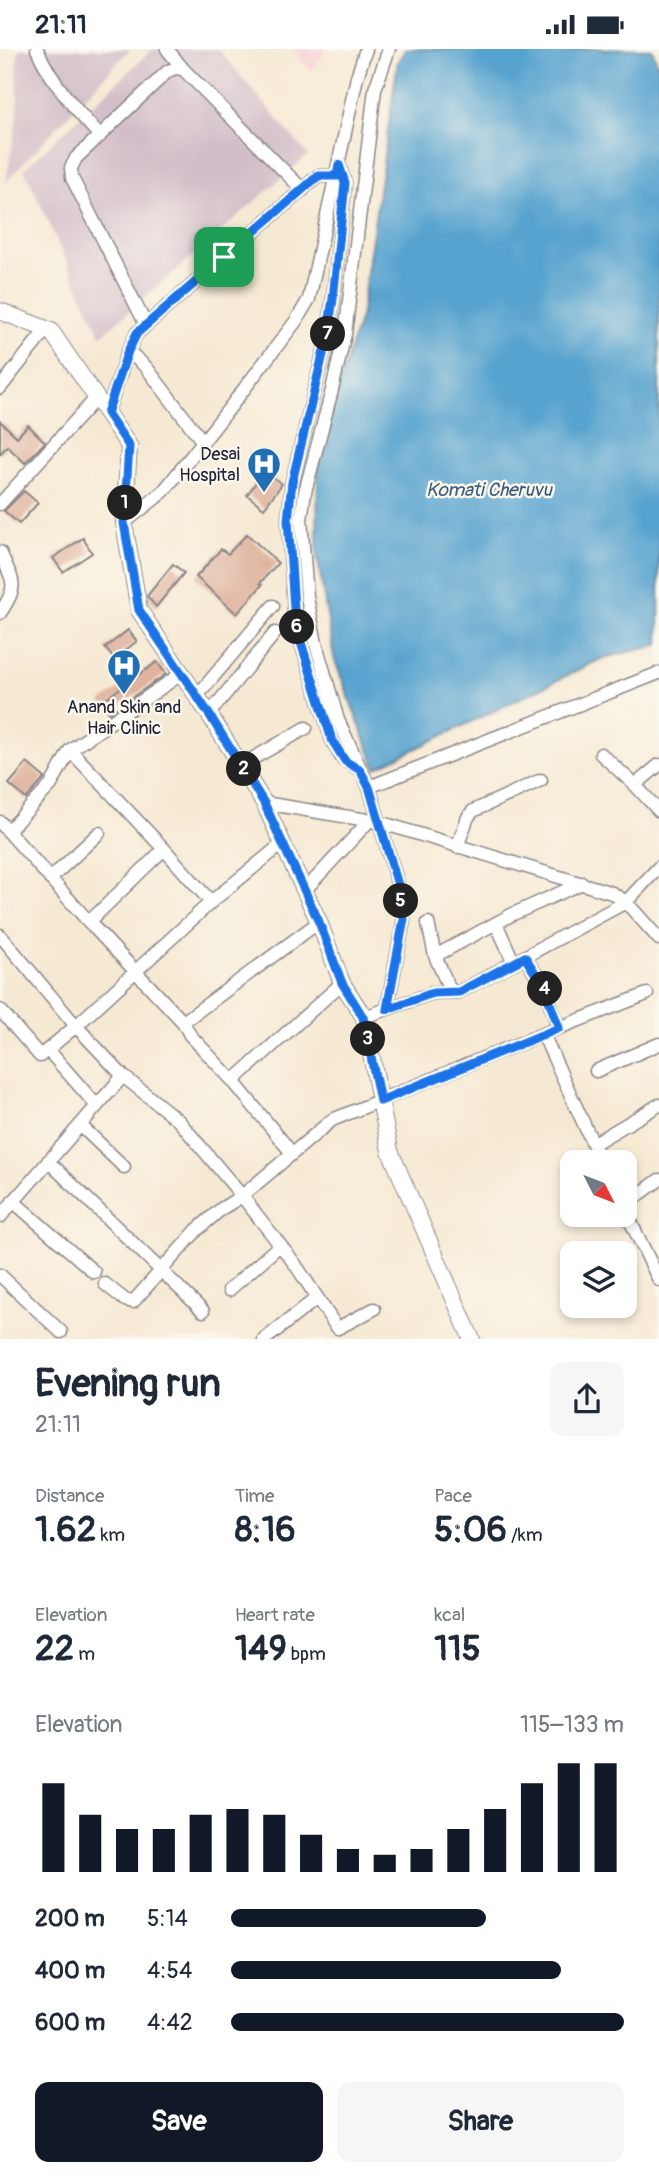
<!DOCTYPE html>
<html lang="en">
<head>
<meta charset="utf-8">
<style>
  :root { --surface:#fff; --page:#f6f6f7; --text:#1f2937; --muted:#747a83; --accent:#111827 }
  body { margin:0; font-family:Pangolin,sans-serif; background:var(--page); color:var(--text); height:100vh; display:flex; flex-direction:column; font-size:26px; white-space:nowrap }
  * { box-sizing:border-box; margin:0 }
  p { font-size:23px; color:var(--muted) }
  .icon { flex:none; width:38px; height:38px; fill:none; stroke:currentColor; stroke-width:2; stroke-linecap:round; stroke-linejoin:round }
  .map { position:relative; height:1290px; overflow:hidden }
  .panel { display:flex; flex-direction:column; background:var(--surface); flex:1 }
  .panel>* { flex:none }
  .needle { width:46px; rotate:132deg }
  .tools { position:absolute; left:560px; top:1101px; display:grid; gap:14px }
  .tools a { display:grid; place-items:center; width:77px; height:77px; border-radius:14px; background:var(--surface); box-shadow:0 4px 10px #0003; font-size:35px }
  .pin { position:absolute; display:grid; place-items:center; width:60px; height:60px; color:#fff; margin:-30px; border-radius:14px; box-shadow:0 4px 10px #0006 }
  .km { position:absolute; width:35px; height:35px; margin:-18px; border-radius:50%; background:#222; color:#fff; font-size:19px; line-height:35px; text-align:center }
  .round { display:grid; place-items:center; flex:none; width:74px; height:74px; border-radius:14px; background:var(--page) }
  .head { display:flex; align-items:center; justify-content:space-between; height:119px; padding:0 35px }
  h1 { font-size:38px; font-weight:800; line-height:52px }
  .stats { display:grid; grid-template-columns:repeat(3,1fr); gap:10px; height:119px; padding:7px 35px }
  .stats div { display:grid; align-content:center }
  .stats b { font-size:35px; font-weight:800 }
  .stats small { font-size:19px; font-weight:400 }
  .stats p { font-size:19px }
  .chart { height:196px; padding:14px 35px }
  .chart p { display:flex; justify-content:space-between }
  .chart svg { width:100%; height:126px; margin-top:7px; stroke:var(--accent); stroke-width:6 }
  .action { display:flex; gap:14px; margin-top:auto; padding:14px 35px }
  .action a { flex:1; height:80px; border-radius:14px; background:var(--accent); color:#fff; font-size:28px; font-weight:800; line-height:80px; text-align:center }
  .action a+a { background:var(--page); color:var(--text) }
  ul { padding:0 35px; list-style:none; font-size:23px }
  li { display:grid; grid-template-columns:112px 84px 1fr; align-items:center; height:52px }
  li i { height:18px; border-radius:9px; background:var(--accent) }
  .status { display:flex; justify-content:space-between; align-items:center; height:49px; padding:0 35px; background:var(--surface); direction:ltr }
  .status svg { height:19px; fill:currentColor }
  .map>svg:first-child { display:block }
  .built { fill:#f7cfd5 }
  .industrial { fill:#d2bdc8 }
  .water { fill:#57a3cf; stroke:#3c6285; stroke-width:2 }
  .building { fill:#deb19b }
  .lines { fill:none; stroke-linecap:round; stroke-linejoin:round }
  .minor-casing { stroke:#8c8687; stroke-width:15 }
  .major-casing { stroke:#8c8687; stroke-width:18 }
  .minor { stroke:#fff; stroke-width:12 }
  .major { stroke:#fff; stroke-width:16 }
  .route-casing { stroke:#fff; stroke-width:14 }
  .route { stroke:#1a73e8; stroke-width:9 }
  .labels { text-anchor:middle; stroke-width:5; stroke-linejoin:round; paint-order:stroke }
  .poi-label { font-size:18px; fill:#22223b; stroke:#fbf7ec; text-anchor:end }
  .water-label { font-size:19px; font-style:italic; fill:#3a5c7e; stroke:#fbf7ec }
</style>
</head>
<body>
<div class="status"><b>21:11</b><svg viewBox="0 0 49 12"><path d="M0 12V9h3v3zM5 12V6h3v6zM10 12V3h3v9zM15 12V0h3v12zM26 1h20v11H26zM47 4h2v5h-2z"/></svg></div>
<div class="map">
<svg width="659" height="1291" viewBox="0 0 659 1291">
  <rect width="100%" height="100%" fill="#fbf7ec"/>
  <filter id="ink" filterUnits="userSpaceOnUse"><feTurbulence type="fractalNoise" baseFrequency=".0143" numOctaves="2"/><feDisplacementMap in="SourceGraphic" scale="14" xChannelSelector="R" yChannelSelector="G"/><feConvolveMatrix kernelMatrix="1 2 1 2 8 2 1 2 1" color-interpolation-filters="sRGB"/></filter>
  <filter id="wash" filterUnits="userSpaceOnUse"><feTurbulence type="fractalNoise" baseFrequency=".00686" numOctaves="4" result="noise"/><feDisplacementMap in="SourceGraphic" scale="28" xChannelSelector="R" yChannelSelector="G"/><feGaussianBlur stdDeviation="1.57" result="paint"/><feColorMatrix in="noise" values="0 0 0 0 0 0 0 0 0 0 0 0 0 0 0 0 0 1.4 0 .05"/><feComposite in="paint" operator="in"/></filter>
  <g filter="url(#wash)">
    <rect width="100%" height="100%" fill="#f6e9d3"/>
    <path class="built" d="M293 0H327L311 22Z"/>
    <path class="industrial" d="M19 0H130L6 133 18 64 17 13Z
      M153 0H218L308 106 101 287 24 120Z"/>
    <path class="water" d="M406 0H652L659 19V596L603 609 376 719 334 609 317 505 318 404 361 265 398 12Z"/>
    <g id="blocks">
      <path class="building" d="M0 372 17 388 28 376 45 393 25 414 7 397 0 405Z
        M264 422 282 435 264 459 247 446Z
        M24 442 38 454 19 475 4 462Z
        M247 485 278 514 260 534 262 536 237 565 196 528 221 500 228 505Z
        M83 489 92 504 63 523 53 509Z
        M173 515 184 524 156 558 147 547Z
        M128 581 137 592 114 610 105 599Z
        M157 613 166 625 109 664 101 653Z
        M27 714 45 729 26 750 9 735Z"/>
    </g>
  </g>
  <g filter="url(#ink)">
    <use href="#blocks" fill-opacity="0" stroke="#8c8687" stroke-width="2"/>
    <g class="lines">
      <g class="minor-casing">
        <path id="minor" d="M37 0C51 33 76 61 100 87
          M167 0 183 20
          M339 116 345 134 333 250 327 289 292 433 288 471 294 559 298 584 332 691 342 709 360 721
          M146 276 72 129 71 119 76 109 168 22 176 19 183 20 303 141
          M128 302 146 318 203 393
          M0 339 45 282
          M107 364 128 302 137 284 318 127H336
          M0 455 97 348
          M124 474 163 443 228 361 296 272 309 250 357 28 366 0
          M0 503C13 533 20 535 0 564
          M197 647 273 557
          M209 665 275 584
          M70 701 164 800 89 873 183 973 319 873
          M601 705 635 736
          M242 716 306 679
          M659 716 635 736 659 762
          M369 738 659 624
          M264 754 379 773 612 844 626 853 659 890
          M0 773 89 873
          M8 782 51 736 70 701 181 625
          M457 798 468 768 473 762 541 731
          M164 800 211 853
          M50 830 99 784
          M305 841 370 771
          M428 874 435 907
          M496 874 514 914
          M0 886 76 977 40 1007 0 961
          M525 908 544 938 559 979
          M451 943 435 907 511 866 582 834
          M387 960 404 870 398 836 369 738 338 671 316 595 307 548 301 470 305 443 331 345 345 285 375 40 389 0
          M364 968 433 944 459 943 626 853 659 818
          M183 973 190 986 233 1032 291 1103
          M48 1001 97 1057
          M596 1022 659 995
          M123 1027 179 1072 242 1147 295 1215 335 1276 338 1279 374 1260
          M233 1032 342 934
          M80 1076 124 1118
          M593 1095 543 985 647 945
          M48 1112 203 1262
          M602 1113 593 1095 659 1056
          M13 1152 94 1223
          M625 1156 659 1131
          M625 1161 659 1231
          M0 1168 123 1027 76 977 211 853 282 795
          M0 1226 61 1283
          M105 1235 125 1251 133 1253 197 1181 221 1160 242 1147 332 1071 543 985
          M229 1241 280 1196
          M264 1291 317 1249"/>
      </g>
      <g class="major-casing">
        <path id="major" d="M0 262 51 282 129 397 124 474 139 561 209 665 264 754 319 873 342 934 364 968 390 1102 472 1291"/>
      </g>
      <use href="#minor" class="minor"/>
      <use href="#major" class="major"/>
    </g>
  </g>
  <g class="lines" filter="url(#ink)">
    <g class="route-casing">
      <path id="route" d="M339 116 345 134 333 250 327 289 292 433 288 471 294 559 298 584 332 691 345 712 360 721 369 738 398 836 404 870 387 960 433 944 459 943 525 908 544 938 559 979 380 1052 363 968 342 934 319 873 264 754 209 665 139 561 124 474 129 397 107 364 128 302 137 284 318 127H337Z"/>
    </g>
    <use href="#route" class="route"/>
  </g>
  <defs>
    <g id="hospital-pin" transform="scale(1.75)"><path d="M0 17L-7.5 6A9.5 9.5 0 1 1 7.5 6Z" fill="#1f6fb2" stroke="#fbf7ec"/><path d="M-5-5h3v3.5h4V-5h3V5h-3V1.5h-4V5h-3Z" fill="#fff"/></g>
  </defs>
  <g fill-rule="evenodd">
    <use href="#hospital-pin" x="264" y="415"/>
    <use href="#hospital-pin" x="124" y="617"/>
  </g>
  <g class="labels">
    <g class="poi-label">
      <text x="240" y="411">Desai<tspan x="240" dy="21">Hospital</tspan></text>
      <text x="124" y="664" text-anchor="middle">Anand Skin and<tspan x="124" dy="21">Hair Clinic</tspan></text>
    </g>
    <g class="water-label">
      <text x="489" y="447">Komati Cheruvu</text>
    </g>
  </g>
</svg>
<div class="tools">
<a><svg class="needle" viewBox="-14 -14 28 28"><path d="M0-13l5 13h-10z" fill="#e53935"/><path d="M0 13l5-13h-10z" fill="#747a83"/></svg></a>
<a><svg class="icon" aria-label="layers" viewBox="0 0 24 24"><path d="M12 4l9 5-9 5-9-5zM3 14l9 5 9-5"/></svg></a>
</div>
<div class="pin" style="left:224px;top:208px;background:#1e9e55"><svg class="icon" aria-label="arrive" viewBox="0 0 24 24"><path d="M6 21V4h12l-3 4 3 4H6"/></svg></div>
<b class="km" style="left:125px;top:454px">1</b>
<b class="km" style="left:244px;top:720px">2</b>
<b class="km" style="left:368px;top:990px">3</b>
<b class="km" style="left:545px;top:940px">4</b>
<b class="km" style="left:401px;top:852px">5</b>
<b class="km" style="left:297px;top:578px">6</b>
<b class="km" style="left:328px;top:285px">7</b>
</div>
<section class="panel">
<div class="head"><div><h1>Evening run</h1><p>21:11</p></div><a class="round"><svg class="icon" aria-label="share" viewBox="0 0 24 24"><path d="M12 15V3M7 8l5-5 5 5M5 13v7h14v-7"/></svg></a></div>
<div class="stats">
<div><p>Distance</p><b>1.62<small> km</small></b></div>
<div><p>Time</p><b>8:16</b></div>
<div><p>Pace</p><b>5:06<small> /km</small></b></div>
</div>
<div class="stats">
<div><p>Elevation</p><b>22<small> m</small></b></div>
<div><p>Heart rate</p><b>149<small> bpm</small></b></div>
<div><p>kcal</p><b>115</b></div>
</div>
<div class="chart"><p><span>Elevation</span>115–133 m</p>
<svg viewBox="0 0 160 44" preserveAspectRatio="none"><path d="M5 44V13M15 44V24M25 44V29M35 44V29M45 44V24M55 44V22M65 44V24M75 44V31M85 44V36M95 44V38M105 44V36M115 44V29M125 44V22M135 44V13M145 44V6M155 44V6"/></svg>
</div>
<ul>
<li><b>200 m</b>5:14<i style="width:65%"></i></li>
<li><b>400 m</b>4:54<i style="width:84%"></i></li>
<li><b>600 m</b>4:42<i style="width:100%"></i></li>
</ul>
<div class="action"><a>Save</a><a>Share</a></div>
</section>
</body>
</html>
